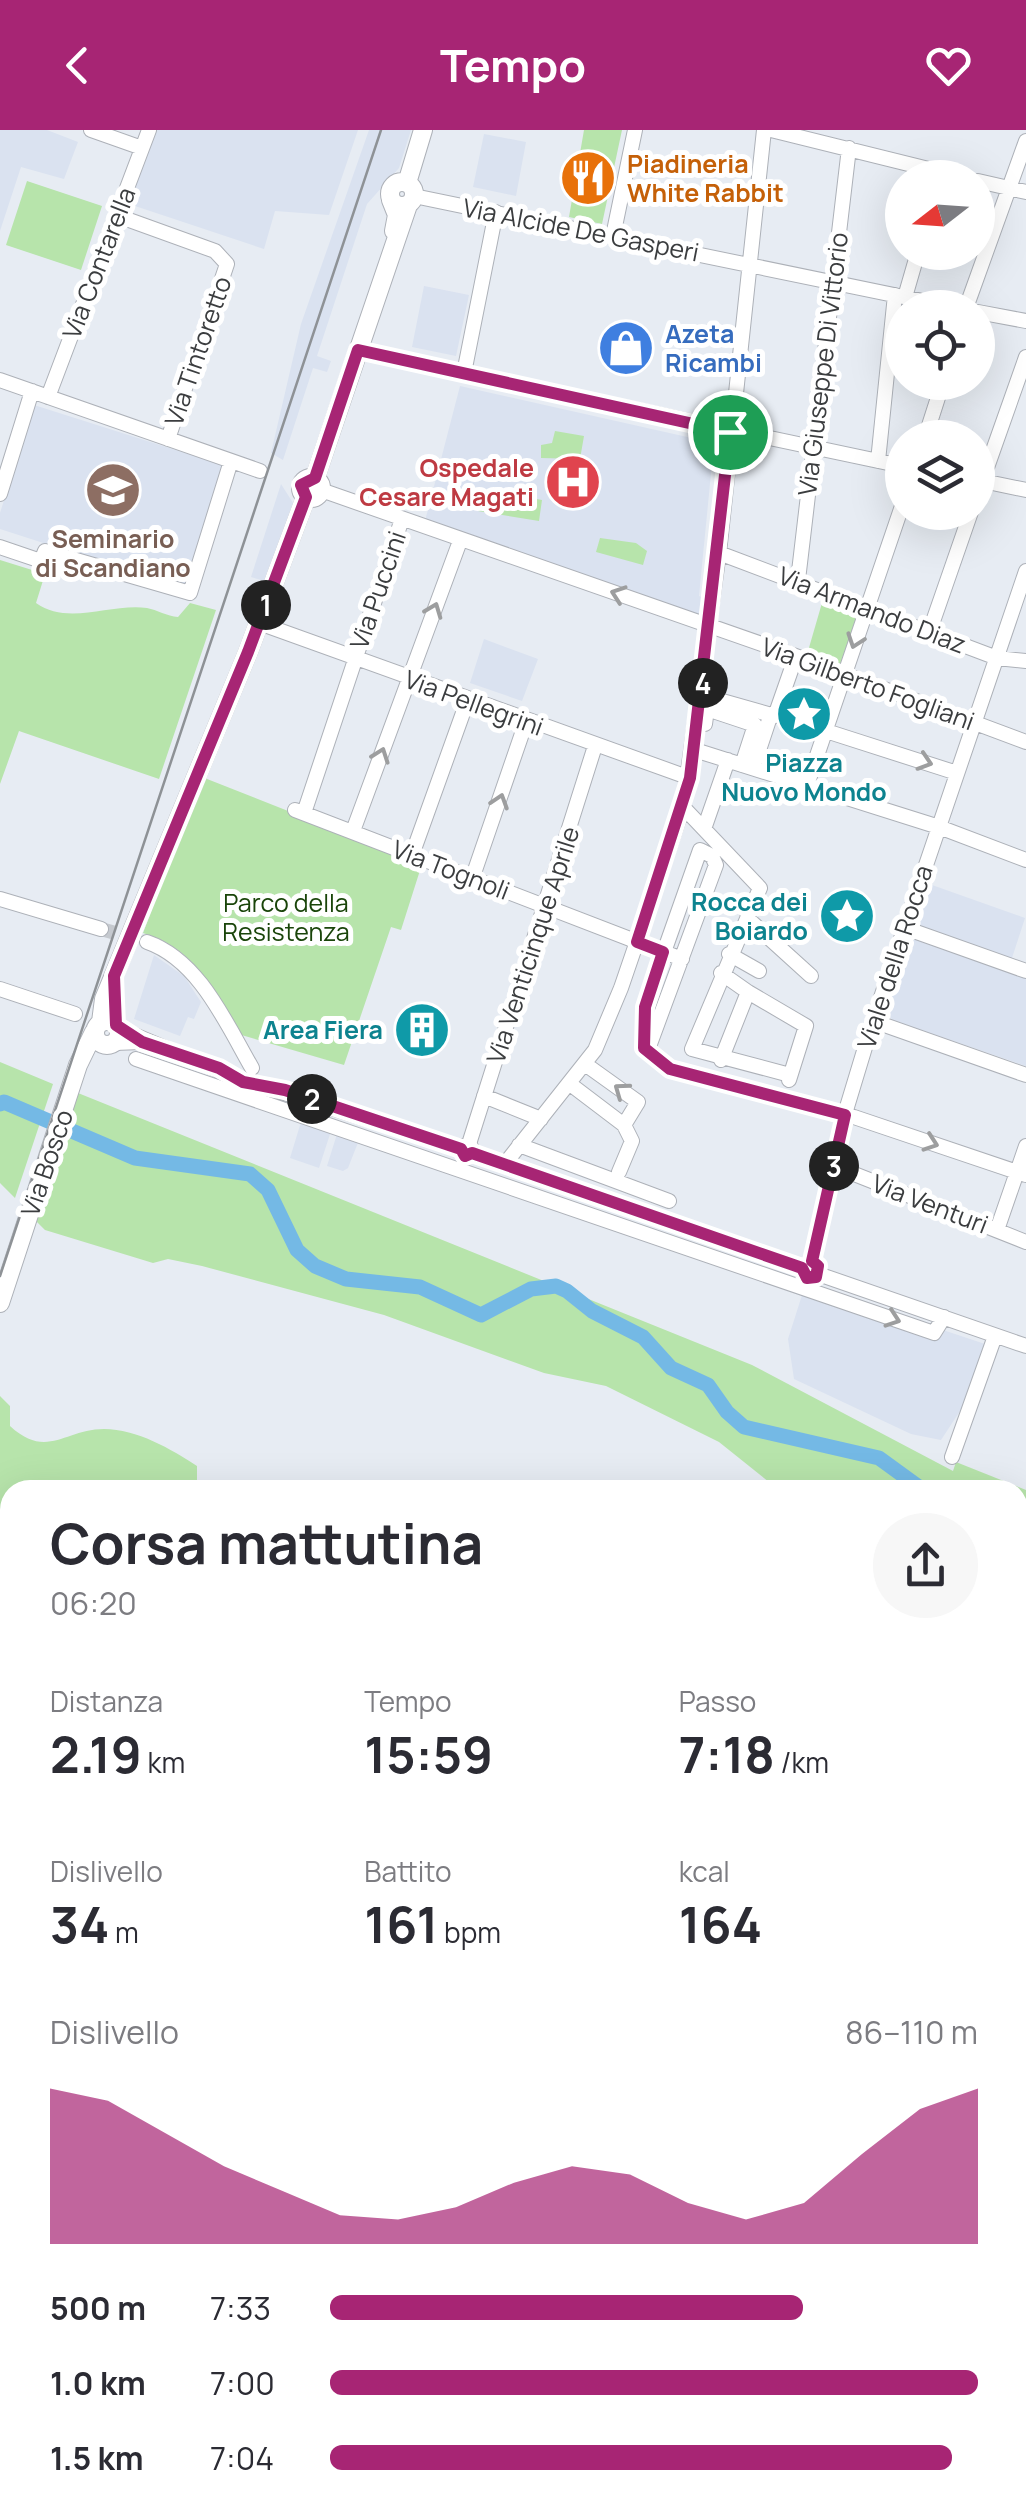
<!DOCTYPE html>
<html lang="it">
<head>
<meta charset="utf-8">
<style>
  :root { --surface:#fff; --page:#f7f7f7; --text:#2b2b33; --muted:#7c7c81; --accent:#a72574 }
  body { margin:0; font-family:Manrope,sans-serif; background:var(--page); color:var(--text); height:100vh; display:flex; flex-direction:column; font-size:38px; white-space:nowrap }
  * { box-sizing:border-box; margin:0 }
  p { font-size:32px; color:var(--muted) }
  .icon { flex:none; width:55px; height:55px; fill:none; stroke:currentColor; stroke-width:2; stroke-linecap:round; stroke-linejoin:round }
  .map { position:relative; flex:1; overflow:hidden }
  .details { position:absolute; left:0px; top:1350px; width:1028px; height:1035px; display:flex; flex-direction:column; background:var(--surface); border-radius:30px 30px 0 0; box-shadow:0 10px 40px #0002 }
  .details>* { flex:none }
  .needle { width:65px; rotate:253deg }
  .buttons { position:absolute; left:885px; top:30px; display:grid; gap:20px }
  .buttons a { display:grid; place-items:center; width:110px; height:110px; border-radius:50%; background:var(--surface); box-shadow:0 10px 40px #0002; font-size:50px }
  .pin { position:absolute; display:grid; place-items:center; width:85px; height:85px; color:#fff; margin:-42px; border:5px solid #fff; border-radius:50%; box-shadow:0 2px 10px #0007 }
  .km { position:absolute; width:50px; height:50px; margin:-25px; border-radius:50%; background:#222; color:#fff; font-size:28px; line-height:50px; text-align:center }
  .round { display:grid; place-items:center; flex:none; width:105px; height:105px; border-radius:52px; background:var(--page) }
  .overview { display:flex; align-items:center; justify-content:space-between; height:170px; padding:0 50px }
  h1 { font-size:55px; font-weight:700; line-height:75px }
  .metrics { display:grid; grid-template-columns:repeat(3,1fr); gap:15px; height:170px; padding:10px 50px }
  .metrics div { display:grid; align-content:center }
  .metrics b { font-size:50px; font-weight:700 }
  .metrics small { font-size:28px; font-weight:400 }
  .metrics p { font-size:28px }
  .chart { height:280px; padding:20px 50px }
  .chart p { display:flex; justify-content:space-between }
  .chart svg { width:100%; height:180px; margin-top:10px; fill:var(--accent); opacity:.7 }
  ul { padding:0 50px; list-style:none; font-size:32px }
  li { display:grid; grid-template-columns:160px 120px 1fr; align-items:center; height:75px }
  li i { height:25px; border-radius:12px; background:var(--accent) }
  header { display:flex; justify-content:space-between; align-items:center; height:130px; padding:0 50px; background:var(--accent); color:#fff; font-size:45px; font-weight:700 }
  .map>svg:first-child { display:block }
  .built { fill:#dae2f0 }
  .green { fill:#b7e4ab }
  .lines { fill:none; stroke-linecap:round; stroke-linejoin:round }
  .stream { stroke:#6394b3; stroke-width:2.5 }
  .river { stroke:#74b9e5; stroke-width:15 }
  .minor-tunnel { stroke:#c5c9cf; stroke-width:14; stroke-dasharray:14 7; stroke-linecap:butt }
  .minor-casing { stroke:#adb1b8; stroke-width:16 }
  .major-casing { stroke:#adb1b8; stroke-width:20 }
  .minor { stroke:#fff; stroke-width:14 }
  .major { stroke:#fff; stroke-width:18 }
  .rail { stroke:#8e9296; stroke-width:2.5 }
  .oneway { stroke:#9d9e9f }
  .route-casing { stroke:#fff; stroke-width:20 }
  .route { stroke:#a72574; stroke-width:12 }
  .labels { text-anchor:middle; stroke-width:10; stroke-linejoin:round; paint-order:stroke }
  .food-label { font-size:25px; font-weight:bold; fill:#c56008; stroke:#fff; text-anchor:start }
  .street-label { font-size:25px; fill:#3b3d3f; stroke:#fff }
  .shop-label { font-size:25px; font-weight:bold; fill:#366cbe; stroke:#fff; text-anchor:start }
  .health-label { font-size:25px; font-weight:bold; fill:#be3a42; stroke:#fff; text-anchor:end }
  .education-label { font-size:25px; font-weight:bold; fill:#785e54; stroke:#fff }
  .culture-label { font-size:25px; font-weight:bold; fill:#0d838f; stroke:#fff; text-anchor:end }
  .park-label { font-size:25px; fill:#1a450a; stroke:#fff }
</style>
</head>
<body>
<header><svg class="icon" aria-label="back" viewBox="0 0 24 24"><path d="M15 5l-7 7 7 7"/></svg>Tempo<svg class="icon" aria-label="heart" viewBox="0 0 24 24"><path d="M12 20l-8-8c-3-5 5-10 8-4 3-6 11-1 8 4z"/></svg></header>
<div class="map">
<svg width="1026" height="2385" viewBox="0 0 1026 2385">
  <rect width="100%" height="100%" fill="#e7ecf3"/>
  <path class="built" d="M0 0H47L78 12 64 49 21 37 0 101Z
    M152 0H358L329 85 275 81 264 119 129 74Z
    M369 0H411L399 38 367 74 317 226 331 231 327 242 313 238 283 330 271 323 301 194Z
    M484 4 526 12 516 66 473 57Z
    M424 156 469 165 456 226 412 217Z
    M460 256 714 313 699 466 706 469 705 488 425 391Z
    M34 275 226 336 186 459 0 399V383Z
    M281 354 295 376 268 452 251 447Z
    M484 509 538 529 522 571 470 553Z
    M932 755 1025 788 1011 831 917 796Z
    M913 809 1026 848V936L892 890 887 880Z
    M154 825 184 846 201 872 194 889 188 887 180 906 134 889Z
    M301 992 331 1001 319 1038 290 1028Z
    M337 1004 359 1010 348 1038 343 1041 327 1036Z
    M803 1162 939 1209 943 1200 985 1214 962 1278 941 1310 911 1304 794 1249 788 1209Z
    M0 1766 10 1767V2037L6 2056H0Z"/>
  <path class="green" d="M584 0H622L602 94 569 87Z
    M27 51 102 76 81 140 6 115Z
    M555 301 584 306 580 329 541 328V315L552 313Z
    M482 359 542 370 539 391 478 381Z
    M600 408 636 413 647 421 643 435 596 422Z
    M0 430 45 444 36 473C68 496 111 473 147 478 157 480 167 486 178 487L190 473 216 480 159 649 19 601 0 654Z
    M824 466 859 480 841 540 806 528Z
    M202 647 422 734 401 800 391 797 344 935 238 904C214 859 194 818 143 803Z
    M0 932 53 954 15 1068 0 1053Z
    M78 963 752 1235 953 1341 956 1332 1026 1360V1532L1018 1527V1360H779L719 1312 606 1256 544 1243 384 1185 202 1136 168 1129 153 1133 45 1100 34 1089Z
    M0 1266 10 1276V1296C47 1330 65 1299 104 1299 137 1299 171 1319 197 1336V1360H10V1441L0 1437Z"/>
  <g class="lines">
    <path class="stream" d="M61 2375 62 2385"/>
    <path class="river" d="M0 974 4 972 135 1028 250 1044 268 1060 297 1120 315 1136 346 1149 420 1157 481 1185 531 1159 556 1156 567 1161 592 1181 643 1207 671 1238 708 1255 727 1282 744 1297 879 1328 923 1360
      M1018 1507 1026 1511"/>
    <path class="minor-tunnel" d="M101 799 137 809"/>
    <g class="minor-casing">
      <path id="minor" d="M91 0 142 18
        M771 0 965 48
        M978 51 1026 62
        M414 66 957 178
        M118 86 215 121 227 134 168 309
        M613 106 635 0
        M905 167 918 122
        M966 178 1026 11
        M978 182 1026 191
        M358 221 902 336
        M464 243 496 82
        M0 250 260 341
        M48 267 149 0
        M925 308 943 252
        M878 331 895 165
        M978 350 1026 360
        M321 360 796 526 1026 612
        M978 363 1026 227
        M0 364 32 261
        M0 417 41 431 45 421 190 463 231 331
        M719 423 997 528 1026 531
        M798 450 849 18
        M259 493 690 648
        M929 503 971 382
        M701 565 775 586 796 526
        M705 594 707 579 755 595 742 635
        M826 601 957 643
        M701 622 939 697 1026 730
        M753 638 770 587
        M807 655 902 376
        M683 677 760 758 692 919 790 945
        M295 680 682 829
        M304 683 402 389
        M704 699 728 630
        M353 701 460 411
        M700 720 712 726 716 735 647 922 646 873Z
        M412 725 468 569
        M472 749 526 592
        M0 769 101 799
        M747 788 811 846
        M905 798 1026 841
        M147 812C199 830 226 893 252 938
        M729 824 759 841
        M721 843 748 862
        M0 859 75 884
        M873 891 1026 945
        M118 898 241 950
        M115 913 141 912
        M647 922 670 939 854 987 1026 1045
        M136 929 934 1203 944 1187
        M721 930 748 862 806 896 789 950
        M250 952 461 1019
        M570 954 624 995 638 972 585 934
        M484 966 541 989
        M469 1014 595 616
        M519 1015 669 1071
        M473 1023 470 1014 461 1017 465 1026 473 1023 802 1138
        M504 1035 595 920 621 858 683 677 719 423 764 0
        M834 1036 1026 1112
        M619 1042 632 1011 624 995
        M997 1100 1026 1016
        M812 1131 847 977 873 891 1026 441
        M818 1144 1026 1216
        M952 1327 995 1206
        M10 1986 2 1993 10 1999
        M0 2034 7 1999
        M0 2263 10 2150
        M272 2385V2375
        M525 2385 528 2375
        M656 2385 658 2375
        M746 2385 748 2375
        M920 2385 924 2375"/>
    </g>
    <g class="major-casing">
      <path id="major" d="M390 64a12 12 0 1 1 24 0a12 12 0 1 1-24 0Z
        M407 53 423 0
        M391 70 397 85 394 101
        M301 358a10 10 0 1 1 20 0a10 10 0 1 1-20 0Z
        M315 348 408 75
        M95 903a12 12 0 1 1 24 0a12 12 0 1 1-24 0Z
        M101 892 104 869 248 522 306 367
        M0 1173 78 935 94 902
        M0 2069 10 2070
        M1018 2276 1026 2275"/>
    </g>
    <use href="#minor" class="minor"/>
    <use href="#major" class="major"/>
    <path class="rail" d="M0 1146 381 0"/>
  </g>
  <defs><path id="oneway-chevron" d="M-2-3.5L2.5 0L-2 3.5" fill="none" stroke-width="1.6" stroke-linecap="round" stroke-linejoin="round" transform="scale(2.5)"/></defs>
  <g class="oneway">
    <use href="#oneway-chevron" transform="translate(618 464) rotate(-161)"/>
    <use href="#oneway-chevron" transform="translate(434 480) rotate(-69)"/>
    <use href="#oneway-chevron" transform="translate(855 511) rotate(109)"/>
    <use href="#oneway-chevron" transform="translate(381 625) rotate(-70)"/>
    <use href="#oneway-chevron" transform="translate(925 632) rotate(18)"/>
    <use href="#oneway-chevron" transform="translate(500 671) rotate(-72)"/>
    <use href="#oneway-chevron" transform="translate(621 960) rotate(-144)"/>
    <use href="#oneway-chevron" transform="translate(931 1013) rotate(19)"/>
    <use href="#oneway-chevron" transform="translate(893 1189) rotate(19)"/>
  </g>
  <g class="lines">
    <g class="route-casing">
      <path id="route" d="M358 220 730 302 690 648 637 812 663 822 645 877 644 918 670 939 845 985 812 1131 818 1136 816 1147 807 1148 802 1138 472 1023 465 1026 461 1019 285 960 243 952 219 938 142 912 116 895 114 846 248 522 306 367 301 355 315 348Z"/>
    </g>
    <use href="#route" class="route"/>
  </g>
  <defs>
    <g id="restaurant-disc" transform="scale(2.875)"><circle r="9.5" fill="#e8710a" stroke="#fff"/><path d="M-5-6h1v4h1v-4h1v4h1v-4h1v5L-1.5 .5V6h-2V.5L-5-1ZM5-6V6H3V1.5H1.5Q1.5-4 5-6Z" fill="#fff"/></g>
    <g id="shop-disc" transform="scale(2.875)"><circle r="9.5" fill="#3f7fe0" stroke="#fff"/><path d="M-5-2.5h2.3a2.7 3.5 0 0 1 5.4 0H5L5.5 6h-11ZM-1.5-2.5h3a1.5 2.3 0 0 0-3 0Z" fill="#fff"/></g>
    <g id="hospital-disc" transform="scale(2.875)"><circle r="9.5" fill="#e0444e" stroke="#fff"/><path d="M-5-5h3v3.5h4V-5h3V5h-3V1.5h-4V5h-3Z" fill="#fff"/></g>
    <g id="university-disc" transform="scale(2.875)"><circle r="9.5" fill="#8d6e63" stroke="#fff"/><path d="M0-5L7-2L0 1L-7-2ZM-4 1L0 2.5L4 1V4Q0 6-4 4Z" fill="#fff"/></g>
    <g id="sight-disc" transform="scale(2.875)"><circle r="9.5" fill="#0f9aa8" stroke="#fff"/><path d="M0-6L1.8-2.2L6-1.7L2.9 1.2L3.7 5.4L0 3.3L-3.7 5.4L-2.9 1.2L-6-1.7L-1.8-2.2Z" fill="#fff"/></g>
    <g id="building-disc" transform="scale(2.875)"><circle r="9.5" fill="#0f9aa8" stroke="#fff"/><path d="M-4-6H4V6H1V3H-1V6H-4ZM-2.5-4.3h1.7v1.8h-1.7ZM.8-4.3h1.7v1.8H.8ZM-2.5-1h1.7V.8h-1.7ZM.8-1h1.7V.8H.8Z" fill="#fff"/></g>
  </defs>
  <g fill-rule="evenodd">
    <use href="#restaurant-disc" x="588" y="48"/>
    <use href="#shop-disc" x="626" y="218"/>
    <use href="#hospital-disc" x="573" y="352"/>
    <use href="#university-disc" x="113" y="360"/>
    <use href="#sight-disc" x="804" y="584"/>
    <use href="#sight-disc" x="847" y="786"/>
    <use href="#building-disc" x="422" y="900"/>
  </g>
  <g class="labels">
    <g class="food-label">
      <text x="627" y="43">Piadineria<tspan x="627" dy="29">White Rabbit</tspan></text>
    </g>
    <g class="street-label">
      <text transform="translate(581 100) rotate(11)" y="9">Via Alcide De Gasperi</text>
      <text transform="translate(99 133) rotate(-69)" y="9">Via Contarella</text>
      <text transform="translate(198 221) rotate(-71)" y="9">Via Tintoretto</text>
      <text transform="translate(823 234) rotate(-83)" y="9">Via Giuseppe Di Vittorio</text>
      <text transform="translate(378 460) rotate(-71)" y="9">Via Puccini</text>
      <text transform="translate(872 480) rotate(21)" y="9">Via Armando Diaz</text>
      <text transform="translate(868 554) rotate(20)" y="9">Via Gilberto Fogliani</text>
      <text transform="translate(474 573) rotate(20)" y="9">Via Pellegrini</text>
      <text transform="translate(451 740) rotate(21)" y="9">Via Tognoli</text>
      <text transform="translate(533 815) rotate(-72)" y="9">Via Venticinque Aprile</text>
      <text transform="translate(895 827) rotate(-72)" y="9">Viale della Rocca</text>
      <text transform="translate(47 1033) rotate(-71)" y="9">Via Bosco</text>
      <text transform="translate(930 1074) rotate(21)" y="9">Via Venturi</text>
    </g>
    <g class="shop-label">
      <text x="665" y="213">Azeta<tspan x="665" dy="29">Ricambi</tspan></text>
    </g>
    <g class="health-label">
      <text x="534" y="347">Ospedale<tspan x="534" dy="29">Cesare Magati</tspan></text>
    </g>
    <g class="education-label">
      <text x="113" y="418">Seminario<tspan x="113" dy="29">di Scandiano</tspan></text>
    </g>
    <g class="culture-label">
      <text x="804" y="642" text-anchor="middle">Piazza<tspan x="804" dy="29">Nuovo Mondo</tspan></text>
      <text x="808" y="781">Rocca dei<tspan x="808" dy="29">Boiardo</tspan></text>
      <text x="383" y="909">Area Fiera</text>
    </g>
    <g class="park-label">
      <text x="286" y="782">Parco della<tspan x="286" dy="29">Resistenza</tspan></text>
    </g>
  </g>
</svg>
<div class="buttons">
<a><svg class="needle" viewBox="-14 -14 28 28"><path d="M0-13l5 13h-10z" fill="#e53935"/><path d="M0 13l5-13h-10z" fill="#7c7c81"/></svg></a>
<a><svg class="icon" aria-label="locate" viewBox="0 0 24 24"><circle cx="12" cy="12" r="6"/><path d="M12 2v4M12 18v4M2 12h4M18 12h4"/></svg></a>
<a><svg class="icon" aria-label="layers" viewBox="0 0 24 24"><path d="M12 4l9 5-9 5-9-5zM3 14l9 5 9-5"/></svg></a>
</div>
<div class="pin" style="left:730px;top:302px;background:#1e9e55"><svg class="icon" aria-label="arrive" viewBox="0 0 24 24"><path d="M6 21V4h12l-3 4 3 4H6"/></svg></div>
<b class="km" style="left:266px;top:475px">1</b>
<b class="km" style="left:312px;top:969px">2</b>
<b class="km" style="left:834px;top:1036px">3</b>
<b class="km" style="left:703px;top:553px">4</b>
<section class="details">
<div class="overview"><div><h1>Corsa mattutina</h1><p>06:20</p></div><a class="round"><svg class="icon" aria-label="share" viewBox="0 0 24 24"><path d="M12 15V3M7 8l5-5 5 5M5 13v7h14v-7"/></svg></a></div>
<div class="metrics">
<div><p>Distanza</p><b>2.19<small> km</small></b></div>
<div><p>Tempo</p><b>15:59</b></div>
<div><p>Passo</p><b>7:18<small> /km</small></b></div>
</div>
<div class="metrics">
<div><p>Dislivello</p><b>34<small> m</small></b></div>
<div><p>Battito</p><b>161<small> bpm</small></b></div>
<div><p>kcal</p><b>164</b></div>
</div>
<div class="chart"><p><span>Dislivello</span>86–110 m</p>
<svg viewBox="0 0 160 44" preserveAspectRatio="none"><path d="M0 44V6L10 9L20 17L30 25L40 31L50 37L60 38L70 35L80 29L90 25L100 27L110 34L120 38L130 34L140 22L150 11L160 6V44z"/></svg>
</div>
<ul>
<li><b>500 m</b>7:33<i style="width:73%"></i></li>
<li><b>1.0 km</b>7:00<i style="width:100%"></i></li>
<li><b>1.5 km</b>7:04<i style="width:96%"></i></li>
</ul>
</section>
</div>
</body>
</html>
